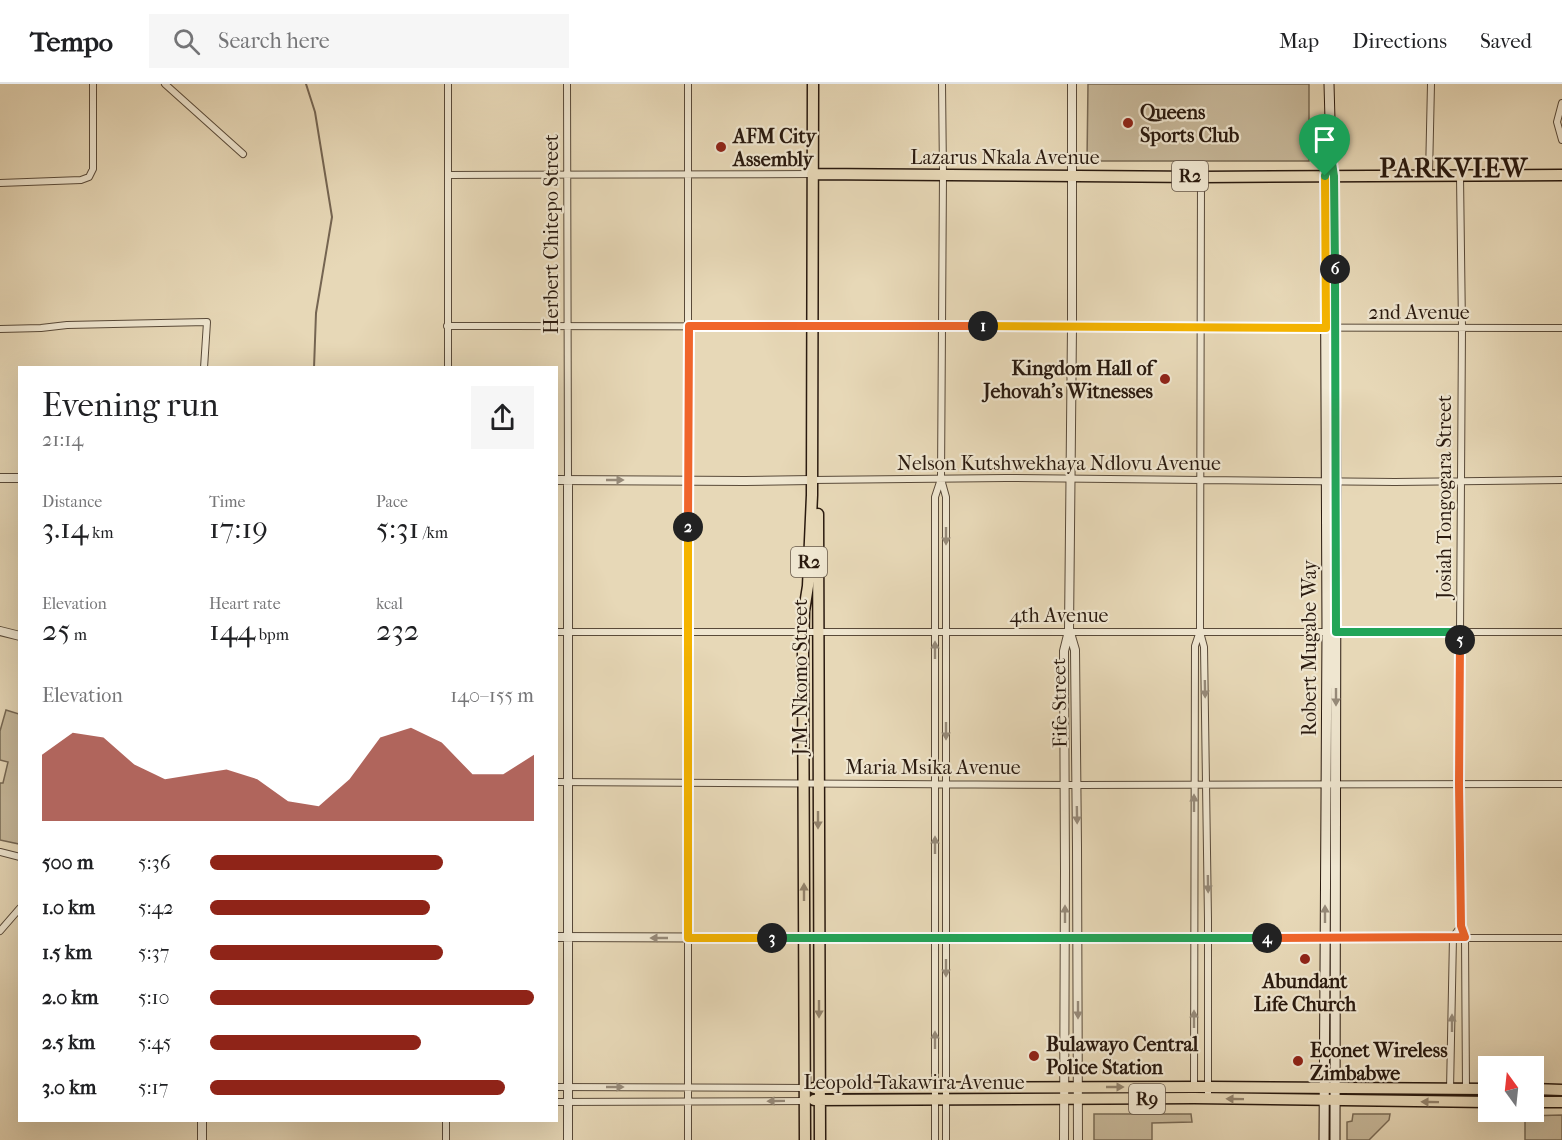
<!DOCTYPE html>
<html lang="en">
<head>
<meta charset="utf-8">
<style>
  :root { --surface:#fff; --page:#f6f6f6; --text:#202124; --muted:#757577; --line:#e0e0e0; --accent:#8f2418 }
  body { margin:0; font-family:"IM FELL French Canon",serif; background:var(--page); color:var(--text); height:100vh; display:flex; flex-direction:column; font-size:22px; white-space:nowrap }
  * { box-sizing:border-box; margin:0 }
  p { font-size:20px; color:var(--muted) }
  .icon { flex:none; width:33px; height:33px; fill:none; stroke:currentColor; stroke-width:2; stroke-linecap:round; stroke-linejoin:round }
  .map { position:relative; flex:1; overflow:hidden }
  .panel { position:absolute; left:18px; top:282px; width:540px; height:756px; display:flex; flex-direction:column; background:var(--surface); border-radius:0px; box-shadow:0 6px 24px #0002 }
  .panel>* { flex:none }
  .needle { width:39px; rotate:345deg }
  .buttons { position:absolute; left:1478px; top:972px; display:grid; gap:12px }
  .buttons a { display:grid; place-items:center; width:66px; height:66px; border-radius:0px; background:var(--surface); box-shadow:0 6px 24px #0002; font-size:30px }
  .pin { position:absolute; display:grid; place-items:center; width:51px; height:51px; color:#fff; margin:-62px -26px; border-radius:50% 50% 50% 0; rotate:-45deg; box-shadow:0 0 6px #0007 }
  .pin .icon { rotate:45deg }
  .km { position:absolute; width:30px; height:30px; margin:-15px; border-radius:50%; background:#222; color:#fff; font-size:16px; line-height:30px; text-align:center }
  .round { display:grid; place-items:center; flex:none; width:63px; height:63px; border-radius:0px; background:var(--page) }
  .overview { display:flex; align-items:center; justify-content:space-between; height:102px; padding:0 24px }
  h1 { font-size:33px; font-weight:600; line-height:45px }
  .figures { display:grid; grid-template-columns:repeat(3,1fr); gap:9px; height:102px; padding:6px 24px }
  .figures div { display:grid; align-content:center }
  .figures b { font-size:30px; font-weight:600 }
  .figures small { font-size:16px; font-weight:400 }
  .figures p { font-size:16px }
  .chart { height:168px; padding:12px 24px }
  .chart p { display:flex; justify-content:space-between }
  .chart svg { width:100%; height:108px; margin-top:6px; fill:var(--accent); opacity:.7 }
  ul { padding:0 24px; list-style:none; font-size:20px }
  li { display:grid; grid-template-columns:96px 72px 1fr; align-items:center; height:45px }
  li i { height:15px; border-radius:8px; background:var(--accent) }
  header { display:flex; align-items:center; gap:36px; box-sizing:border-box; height:84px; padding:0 30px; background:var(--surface); border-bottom:2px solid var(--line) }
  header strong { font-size:28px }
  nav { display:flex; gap:33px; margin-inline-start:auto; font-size:21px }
  .search { width:420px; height:54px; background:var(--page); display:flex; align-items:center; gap:15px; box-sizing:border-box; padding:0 21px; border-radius:0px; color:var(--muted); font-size:22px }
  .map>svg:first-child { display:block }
  .green { fill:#c7b89a; stroke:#786954; stroke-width:1.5 }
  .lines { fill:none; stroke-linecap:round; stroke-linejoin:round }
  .stream { stroke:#756552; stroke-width:2 }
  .minor-casing { stroke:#594a39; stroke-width:8 }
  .tertiary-casing { stroke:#594a39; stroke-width:10 }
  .secondary-casing { stroke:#2a1a0f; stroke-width:11 }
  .trunk-casing { stroke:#2a1a0f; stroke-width:13 }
  .minor { stroke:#efe6d0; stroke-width:6 }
  .tertiary { stroke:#efe6d0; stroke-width:8 }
  .secondary { stroke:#efe6d0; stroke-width:9 }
  .trunk { stroke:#e7d8b7; stroke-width:10 }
  .oneway { fill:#968a79 }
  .oneway2 { fill:#92826b }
  .split-1-casing { stroke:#fff; stroke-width:12 }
  .split-2-casing { stroke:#fff; stroke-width:12 }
  .split-3-casing { stroke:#fff; stroke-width:12 }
  .split-4-casing { stroke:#fff; stroke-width:12 }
  .split-5-casing { stroke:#fff; stroke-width:12 }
  .split-6-casing { stroke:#fff; stroke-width:12 }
  .split-7-casing { stroke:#fff; stroke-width:12 }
  .split-1 { stroke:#f5b400; stroke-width:8 }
  .split-2 { stroke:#f0652b; stroke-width:8 }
  .split-3 { stroke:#f5b400; stroke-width:8 }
  .split-4 { stroke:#22a559; stroke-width:8 }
  .split-5 { stroke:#f0652b; stroke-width:8 }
  .split-6 { stroke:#22a559; stroke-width:8 }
  .split-7 { stroke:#22a559; stroke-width:8 }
  .poi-dot { fill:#8f2418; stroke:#efe6d0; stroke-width:2 }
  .labels { text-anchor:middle; stroke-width:4.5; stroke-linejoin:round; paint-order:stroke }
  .shield { fill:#efe6d0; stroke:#655749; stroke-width:1.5 }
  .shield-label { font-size:18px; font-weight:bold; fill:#2a1a0f }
  .poi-label { font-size:20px; font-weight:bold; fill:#2a1a0f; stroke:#efe6d0; text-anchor:start }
  .street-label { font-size:20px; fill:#2a1a0f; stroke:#efe6d0 }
  .district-label { font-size:26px; font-weight:bold; letter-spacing:1.5px; fill:#2a1a0f; stroke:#efe6d0 }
</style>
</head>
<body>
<header>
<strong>Tempo</strong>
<div class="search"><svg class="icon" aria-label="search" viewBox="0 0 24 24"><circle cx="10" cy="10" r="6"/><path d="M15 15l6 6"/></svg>Search here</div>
<nav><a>Map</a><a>Directions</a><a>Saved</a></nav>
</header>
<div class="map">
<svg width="1562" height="1056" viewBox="0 0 1562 1056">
  <rect width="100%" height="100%" fill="#e7d8b7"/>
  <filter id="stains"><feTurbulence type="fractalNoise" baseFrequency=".00333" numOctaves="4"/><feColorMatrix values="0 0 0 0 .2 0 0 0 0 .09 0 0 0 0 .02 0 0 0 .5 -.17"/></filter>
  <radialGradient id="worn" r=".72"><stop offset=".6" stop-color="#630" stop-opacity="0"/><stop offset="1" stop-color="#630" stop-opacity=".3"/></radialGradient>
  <path class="green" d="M1088 0H1309V77H1087Z
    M6 626 19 630V760L0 756V699H3L8 678 0 676V647Z
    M1094 1030H1191L1192 1038 1152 1039V1056H1094Z
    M1353 1030H1390L1389 1036 1369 1056H1347V1038L1352 1037Z
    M1562 1031V1056H1525V1032Z"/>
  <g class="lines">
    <path class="stream" d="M306 0 315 28 332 133 316 229 314 284"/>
    <g class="minor-casing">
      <path id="minor" d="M165 0 243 70
        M448 0V284
        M567 0 568 396
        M688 0V1056
        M942 0 943 90 941 395 946 413V1056
        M1562 19 1557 38 1562 56
        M448 91 812 90
        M1429 91 1431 0
        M1460 92 1462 244 1459 701 1461 842 1465 853 1466 1006
        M0 99 81 96 89 93 93 85V0
        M447 242 1562 244
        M0 245 41 244 67 241 207 238 204 284
        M812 396 1006 394 1395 398 1562 396
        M556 548H1562
        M1200 548 1204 563 1208 836V1015
        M556 698 1077 701 1562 700
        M0 768 20 773
        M0 847 20 824
        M823 854H1562
        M556 1003 805 1004
        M1194 1003 1195 562 1200 547V534L1201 93
        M1450 1006 1453 853 1461 842
        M556 1018 805 1017
        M446 1036V1056
        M935 1056V413L941 395"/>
    </g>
    <g class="tertiary-casing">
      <path id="tertiary" d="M0 394H20
        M556 396 745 397 812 396
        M0 547 20 552
        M1070 549 1075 566 1077 763 1078 1056
        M556 853 823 854
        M202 1036V1056
        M568 1056V396
        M1064 1056 1065 786 1064 567 1069 547 1072 242V0"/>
    </g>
    <g class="secondary-casing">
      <path id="secondary" d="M1329 0 1331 72 1334 92 1336 397 1335 1056
        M1324 1056 1327 547 1325 92 1327 87"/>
    </g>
    <g class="trunk-casing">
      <path id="trunk" d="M812 90 1201 93 1562 91
        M818 430 820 1056
        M814 1004 1208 1003 1488 1005
        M1533 1005 1562 1006
        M814 1016 1194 1014 1488 1018
        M1533 1018H1562
        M805 1056 803 570 804 527 808 502 812 411 813 0"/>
    </g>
    <use href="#minor" class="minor"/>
    <use href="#tertiary" class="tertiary"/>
    <use href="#secondary" class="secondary"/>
    <use href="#trunk" class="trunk"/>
  </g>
  <defs><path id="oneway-solid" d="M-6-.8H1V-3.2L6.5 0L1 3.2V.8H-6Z" transform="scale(1.5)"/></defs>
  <g class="oneway">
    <use href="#oneway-solid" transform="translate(615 396)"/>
    <use href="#oneway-solid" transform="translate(946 452) rotate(90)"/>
    <use href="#oneway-solid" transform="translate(935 566) rotate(-90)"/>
    <use href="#oneway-solid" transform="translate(1205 605) rotate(89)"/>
    <use href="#oneway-solid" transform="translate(1336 613) rotate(90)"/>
    <use href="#oneway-solid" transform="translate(946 647) rotate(90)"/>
    <use href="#oneway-solid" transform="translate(1194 719) rotate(-90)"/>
    <use href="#oneway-solid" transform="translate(1077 731) rotate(89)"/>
    <use href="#oneway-solid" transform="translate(935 761) rotate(-90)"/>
    <use href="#oneway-solid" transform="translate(1208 800) rotate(89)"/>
    <use href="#oneway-solid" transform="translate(1065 830) rotate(-90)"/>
    <use href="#oneway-solid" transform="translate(1325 830) rotate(-90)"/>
    <use href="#oneway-solid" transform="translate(659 854) rotate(-180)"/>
    <use href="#oneway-solid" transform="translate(946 884) rotate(90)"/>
    <use href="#oneway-solid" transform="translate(1078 926) rotate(90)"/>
    <use href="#oneway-solid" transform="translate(1194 935) rotate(-90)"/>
    <use href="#oneway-solid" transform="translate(1452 939) rotate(-90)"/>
    <use href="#oneway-solid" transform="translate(935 956) rotate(-90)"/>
    <use href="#oneway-solid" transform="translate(615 1003)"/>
    <use href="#oneway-solid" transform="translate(776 1017) rotate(179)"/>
  </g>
  <g class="oneway2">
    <use href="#oneway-solid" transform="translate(818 736) rotate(90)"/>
    <use href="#oneway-solid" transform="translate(804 808) rotate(-90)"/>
    <use href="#oneway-solid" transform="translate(819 925) rotate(90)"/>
    <use href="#oneway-solid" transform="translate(1115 1003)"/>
    <use href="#oneway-solid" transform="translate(1235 1015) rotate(-179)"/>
    <use href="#oneway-solid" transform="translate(1430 1018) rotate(-179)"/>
  </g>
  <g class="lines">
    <g class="split-1-casing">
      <path id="split-1" d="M983 242 1326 244 1325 92"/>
    </g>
    <g class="split-2-casing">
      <path id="split-2" d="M688 443 689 242H983"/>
    </g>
    <g class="split-3-casing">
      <path id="split-3" d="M688 443V854H772"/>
    </g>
    <g class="split-4-casing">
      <path id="split-4" d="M772 854H1267"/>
    </g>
    <g class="split-5-casing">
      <path id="split-5" d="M1267 854 1465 853 1461 842 1459 700 1460 556"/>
    </g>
    <g class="split-6-casing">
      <path id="split-6" d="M1335 185 1336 548H1460V556"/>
    </g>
    <g class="split-7-casing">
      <path id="split-7" d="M1325 92 1331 72 1334 92 1335 185"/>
    </g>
    <use href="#split-1" class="split-1"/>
    <use href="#split-2" class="split-2"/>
    <use href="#split-3" class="split-3"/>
    <use href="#split-4" class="split-4"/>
    <use href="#split-5" class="split-5"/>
    <use href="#split-6" class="split-6"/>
    <use href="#split-7" class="split-7"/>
  </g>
  <g class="poi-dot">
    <circle cx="1128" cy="39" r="6"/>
    <circle cx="721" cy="63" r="6"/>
    <circle cx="1165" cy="295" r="6"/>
    <circle cx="1305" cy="875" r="6"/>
    <circle cx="1034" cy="972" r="6"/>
    <circle cx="1298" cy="977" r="6"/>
  </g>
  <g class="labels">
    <g class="shield">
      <rect x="1172" y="77" width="36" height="30" rx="4.5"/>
      <rect x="791" y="463" width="36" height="30" rx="4.5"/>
      <rect x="1129" y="1000" width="36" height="30" rx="4.5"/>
    </g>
    <g class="shield-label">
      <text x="1190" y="98">R2</text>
      <text x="809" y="484">R2</text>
      <text x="1147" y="1021">R9</text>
    </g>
    <g class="poi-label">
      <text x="1140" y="35">Queens<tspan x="1140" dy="23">Sports Club</tspan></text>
      <text x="733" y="59">AFM City<tspan x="733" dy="23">Assembly</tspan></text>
      <text x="1153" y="291" text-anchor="end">Kingdom Hall of<tspan x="1153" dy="23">Jehovah's Witnesses</tspan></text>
      <text x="1305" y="904" text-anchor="middle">Abundant<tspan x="1305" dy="23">Life Church</tspan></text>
      <text x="1046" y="967">Bulawayo Central<tspan x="1046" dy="23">Police Station</tspan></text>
      <text x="1310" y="973">Econet Wireless<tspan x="1310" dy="23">Zimbabwe</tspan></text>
    </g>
    <g class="street-label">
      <text x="1005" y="80">Lazarus Nkala Avenue</text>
      <text transform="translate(551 150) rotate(-90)" y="7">Herbert Chitepo Street</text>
      <text x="1419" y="235">2nd Avenue</text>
      <text x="1059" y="386">Nelson Kutshwekhaya Ndlovu Avenue</text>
      <text transform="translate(1444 413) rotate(-90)" y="7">Josiah Tongogara Street</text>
      <text x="1059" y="538">4th Avenue</text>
      <text transform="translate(1309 564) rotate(-90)" y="7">Robert Mugabe Way</text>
      <text transform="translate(800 593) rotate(-90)" y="7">J.M. Nkomo Street</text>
      <text transform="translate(1059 619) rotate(-91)" y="7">Fife Street</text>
      <text x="933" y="690">Maria Msika Avenue</text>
      <text x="914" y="1005">Leopold Takawira Avenue</text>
    </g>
    <g class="district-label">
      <text x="1454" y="93">PARKVIEW</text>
    </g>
  </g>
  <rect width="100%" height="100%" filter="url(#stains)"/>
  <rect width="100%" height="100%" fill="url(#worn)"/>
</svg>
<div class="buttons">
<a><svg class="needle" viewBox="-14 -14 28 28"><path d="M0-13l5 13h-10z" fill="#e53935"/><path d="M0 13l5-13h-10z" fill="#757577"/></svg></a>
</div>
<div class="pin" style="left:1325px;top:92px;background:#1e9e55"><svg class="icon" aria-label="arrive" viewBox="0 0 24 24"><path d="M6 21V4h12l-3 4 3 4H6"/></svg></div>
<b class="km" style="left:983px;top:242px">1</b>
<b class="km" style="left:688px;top:443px">2</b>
<b class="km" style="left:772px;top:854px">3</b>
<b class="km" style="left:1267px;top:854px">4</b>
<b class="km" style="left:1460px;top:556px">5</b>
<b class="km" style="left:1335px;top:185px">6</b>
<section class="panel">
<div class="overview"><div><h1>Evening run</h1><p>21:14</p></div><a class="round"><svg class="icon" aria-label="share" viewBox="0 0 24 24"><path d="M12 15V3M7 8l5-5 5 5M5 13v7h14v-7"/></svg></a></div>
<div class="figures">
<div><p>Distance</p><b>3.14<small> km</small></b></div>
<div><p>Time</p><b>17:19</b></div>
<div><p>Pace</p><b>5:31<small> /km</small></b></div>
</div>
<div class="figures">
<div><p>Elevation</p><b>25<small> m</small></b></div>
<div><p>Heart rate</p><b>144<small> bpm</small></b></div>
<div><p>kcal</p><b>232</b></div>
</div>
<div class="chart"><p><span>Elevation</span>140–155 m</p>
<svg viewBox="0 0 160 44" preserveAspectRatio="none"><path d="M0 44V17L10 8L20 10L30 21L40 27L50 25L60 23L70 27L80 36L90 38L100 27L110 10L120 6L130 12L140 25L150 25L160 17V44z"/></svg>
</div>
<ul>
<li><b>500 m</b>5:36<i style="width:72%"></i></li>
<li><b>1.0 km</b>5:42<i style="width:68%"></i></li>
<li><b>1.5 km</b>5:37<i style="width:72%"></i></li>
<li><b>2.0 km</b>5:10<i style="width:100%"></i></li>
<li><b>2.5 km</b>5:45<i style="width:65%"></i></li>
<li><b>3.0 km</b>5:17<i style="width:91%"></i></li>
</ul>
</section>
</div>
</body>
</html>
